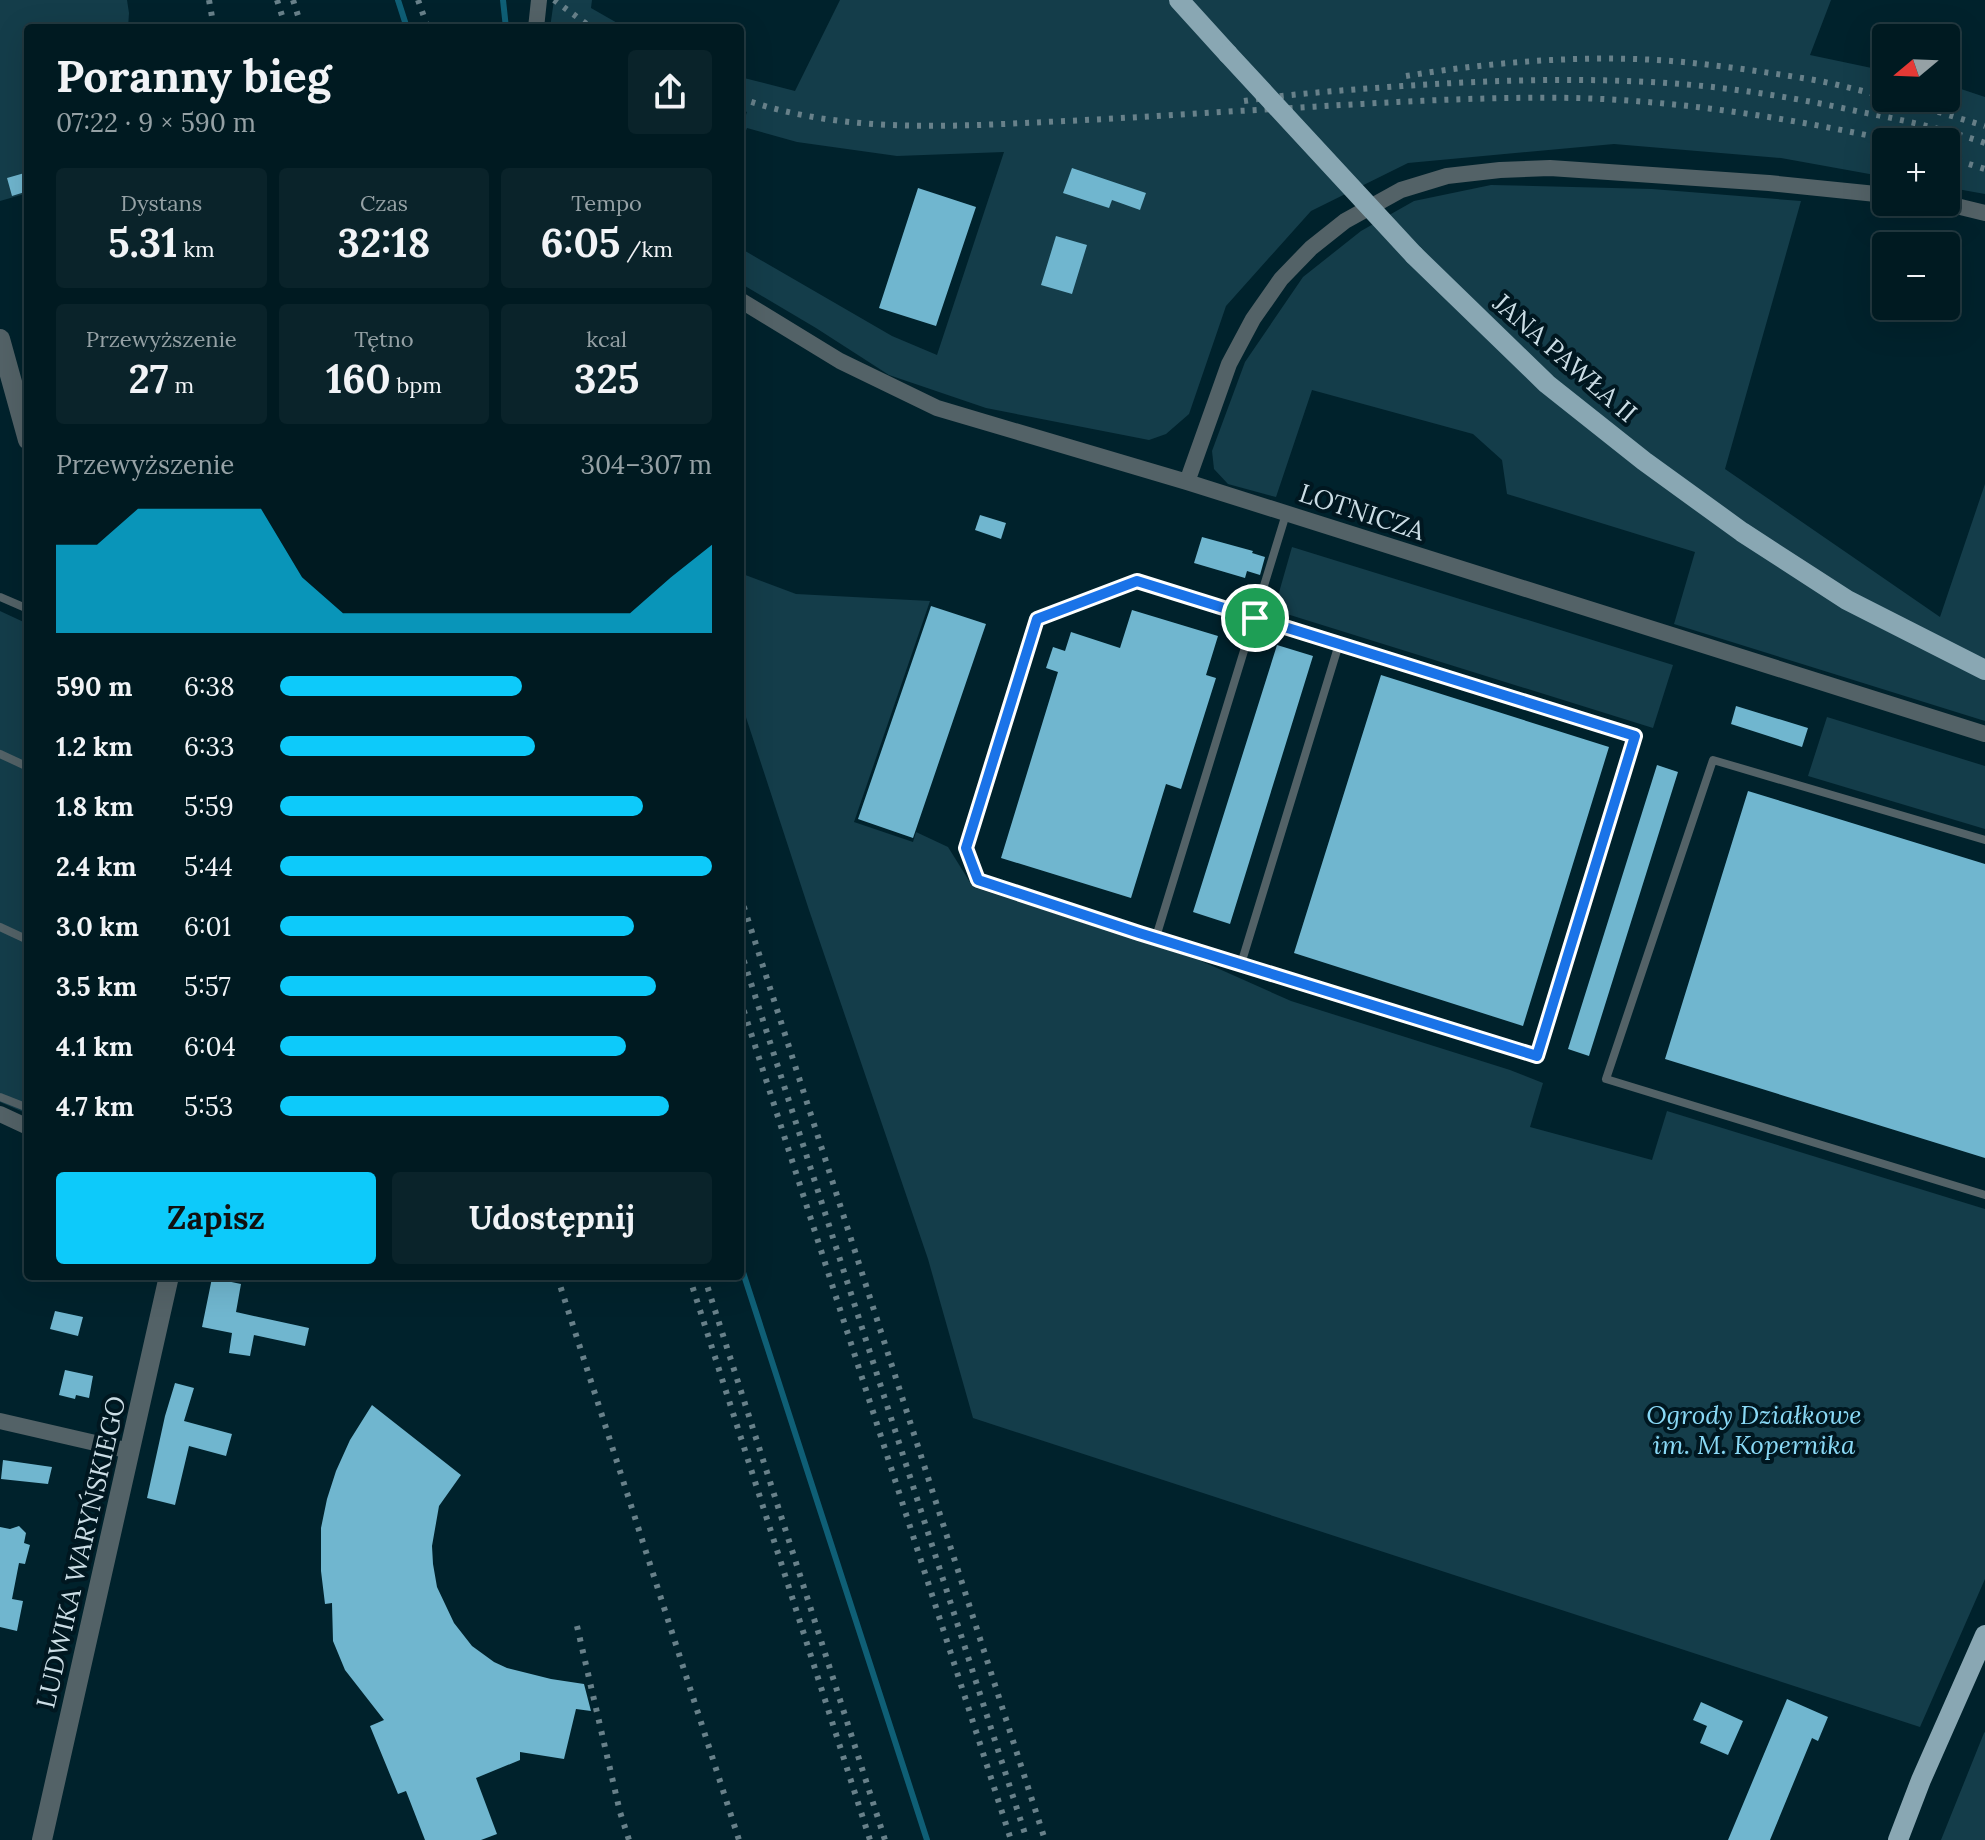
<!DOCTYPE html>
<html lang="pl">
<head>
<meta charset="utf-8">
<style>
  :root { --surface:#001a21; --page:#0a232a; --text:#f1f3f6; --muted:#95a1a5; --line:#22383f; --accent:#0dcafa }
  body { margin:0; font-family:Lora,serif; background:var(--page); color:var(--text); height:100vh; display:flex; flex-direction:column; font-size:30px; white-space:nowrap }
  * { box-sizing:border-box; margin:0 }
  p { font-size:26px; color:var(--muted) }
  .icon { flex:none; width:44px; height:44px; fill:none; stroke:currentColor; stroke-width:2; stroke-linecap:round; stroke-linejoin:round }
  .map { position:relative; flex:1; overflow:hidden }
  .drawer { position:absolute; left:24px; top:24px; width:720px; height:1256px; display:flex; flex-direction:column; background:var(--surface); border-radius:8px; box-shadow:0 8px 32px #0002,0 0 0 2px var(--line) }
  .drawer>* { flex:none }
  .needle { width:52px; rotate:251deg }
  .controls { position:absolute; left:1872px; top:24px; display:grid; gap:16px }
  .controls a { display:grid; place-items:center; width:88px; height:88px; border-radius:8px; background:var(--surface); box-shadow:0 8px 32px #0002,0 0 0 2px var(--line); font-size:40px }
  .pin { position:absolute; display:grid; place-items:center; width:68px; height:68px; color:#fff; margin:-34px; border:4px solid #fff; border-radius:50%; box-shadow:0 2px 8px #0007 }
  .round { display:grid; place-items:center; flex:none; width:84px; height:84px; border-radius:8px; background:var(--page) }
  .summary { display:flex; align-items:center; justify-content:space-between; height:136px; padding:0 32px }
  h1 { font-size:44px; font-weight:800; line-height:60px }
  .metrics { display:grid; grid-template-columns:repeat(3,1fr); gap:12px; height:136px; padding:8px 32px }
  .metrics div { display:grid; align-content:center; border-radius:8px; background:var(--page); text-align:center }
  .metrics b { font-size:40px; font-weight:800 }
  .metrics small { font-size:22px; font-weight:400 }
  .metrics p { font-size:22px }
  .chart { height:224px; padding:16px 32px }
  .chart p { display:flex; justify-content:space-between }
  .chart svg { width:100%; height:144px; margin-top:8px; fill:var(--accent); opacity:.7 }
  .button { display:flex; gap:16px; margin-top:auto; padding:16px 32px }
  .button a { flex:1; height:92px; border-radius:8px; background:var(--accent); color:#111; font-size:32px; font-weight:800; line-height:92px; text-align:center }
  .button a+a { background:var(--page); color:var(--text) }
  ul { padding:0 32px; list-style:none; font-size:26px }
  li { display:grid; grid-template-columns:128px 96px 1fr; align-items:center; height:60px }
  li i { height:20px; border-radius:10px; background:var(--accent) }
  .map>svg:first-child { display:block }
  .green { fill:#143d4a }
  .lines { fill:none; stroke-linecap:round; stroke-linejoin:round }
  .stream { stroke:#0f5f76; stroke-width:6 }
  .building { fill:#70b6cf }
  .service { stroke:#536267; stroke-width:8 }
  .minor { stroke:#536267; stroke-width:16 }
  .tertiary { stroke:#536267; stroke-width:20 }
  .primary { stroke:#89a7b3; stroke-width:20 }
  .rail { stroke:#68818a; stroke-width:6; stroke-dasharray:4 8; stroke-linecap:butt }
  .primary-bridge { stroke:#89a7b3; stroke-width:20 }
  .route-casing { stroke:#fff; stroke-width:16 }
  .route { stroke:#1a73e8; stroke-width:10 }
  .labels { text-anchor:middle; stroke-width:8; stroke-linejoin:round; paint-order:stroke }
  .street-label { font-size:26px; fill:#cbdde5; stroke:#001720 }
  .park-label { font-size:26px; font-style:italic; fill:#89d9f6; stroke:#001720 }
</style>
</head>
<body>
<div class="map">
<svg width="1985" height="1840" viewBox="0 0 1985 1840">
  <rect width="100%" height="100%" fill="#00222c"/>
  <path class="green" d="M0 0H127L129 13 128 28H28V193L0 201Z
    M554 0H592L591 8 626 28H550Z
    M840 0H1831L1810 55 1886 71V98H1946V84L1985 97V194L1946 187V142H1886V177L1781 158 1614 144 1408 163 1311 211 1226 306 1189 414 1166 434 1149 440 986 408 889 375 816 328 740 283V248L892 336 937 355 1004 152 897 156 797 142 747 128 740 146V132L747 112 740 109V77L795 91Z
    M1491 185 1652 189 1801 201 1725 469 1940 617 1985 484V721L1674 624 1695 552 1507 494 1502 460 1473 434 1312 390 1276 497 1228 484 1214 469 1212 451 1245 362 1303 277 1361 231 1414 201Z
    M1292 547 1673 665 1653 728 1274 610Z
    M740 573 796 594 930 601 854 822 913 842 916 832 948 847 973 887 1199 960 1291 1001 1510 1070 1543 1083 1530 1127 1652 1160 1667 1111 1985 1209V1579L1920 1727 973 1418 928 1259 809 910 740 699Z
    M0 611 28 624V1114L0 1102Z
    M1827 717 1985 766V829L1808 776Z
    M1985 1732V1840H1941L1984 1733Z"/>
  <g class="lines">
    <path class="stream" d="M398 0 407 28
      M503 0 506 28
      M740 1263 927 1840"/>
  </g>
  <path class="building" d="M1072 168 1146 193 1140 210 1112 200 1109 208 1063 193Z
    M28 172V191L12 196 7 178Z
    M918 188 976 207 936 326 879 308Z
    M1056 236 1087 245 1072 294 1041 285Z
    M980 515 1006 523 1001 539 975 530Z
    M1202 537 1253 551 1252 553 1265 557 1260 575 1247 571 1245 578 1194 563Z
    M931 606 986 624 913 838 858 819Z
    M1132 610 1218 636 1206 675 1216 678 1181 789 1166 784 1131 898 1001 858 1058 672 1046 668 1053 647 1065 651 1071 632 1120 648Z
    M1277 645 1313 656 1230 924 1193 912Z
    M1381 675 1609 747 1523 1026 1294 953Z
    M1736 706 1808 728 1802 747 1731 724Z
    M1657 765 1678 772 1589 1056 1568 1049Z
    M1748 791 1985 864V1158L1665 1059Z
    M212 1278 241 1284 236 1312 309 1328 305 1346 254 1335 250 1356 229 1353 232 1333 202 1327Z
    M55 1311 83 1317 78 1336 50 1329Z
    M65 1370 93 1376 89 1398 76 1395 75 1399 59 1395Z
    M175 1383 194 1388 184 1421 232 1434 226 1456 189 1446 175 1505 147 1498 165 1416Z
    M372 1405 461 1475 439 1506 432 1546 433 1564 437 1587 454 1623 472 1646 494 1662 507 1668 551 1679 584 1684 591 1711 576 1709 564 1759 520 1752V1760L476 1778 497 1834 481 1840H425L406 1791 398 1794 370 1726 384 1720 345 1670 333 1641 332 1603 325 1604 321 1571V1528L327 1499 336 1471 350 1440Z
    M3 1460 52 1467 48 1484 1 1479Z
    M19 1526 26 1533 24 1543 30 1545 25 1564 19 1563 12 1599 23 1601 17 1631 0 1627V1527L10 1529Z
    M1787 1699 1828 1717 1818 1741 1812 1738 1770 1840H1728Z
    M1701 1702 1743 1721 1728 1755 1700 1743 1707 1726 1693 1720Z"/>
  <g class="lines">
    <path class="service" d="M0 597 28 609
      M0 754 28 767
      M1985 840 1713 760 1606 1079 1985 1195
      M0 927 28 940
      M1156 937 978 880 966 848 1037 619 1137 581 1241 614 1255 618 1635 736 1537 1056 1156 937 1286 514
      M1241 964 1339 644
      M0 1097 28 1108"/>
    <path class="minor" d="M536 28 539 0
      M1940 202 1985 213
      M740 300 840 361 937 408 1187 482 1985 734
      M1187 482 1229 364 1253 319 1281 279 1311 248 1345 221 1401 190 1447 176 1500 170 1550 168 1769 183 1886 195
      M0 1114 28 1127
      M0 1421 130 1451"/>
    <path class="tertiary" d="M0 339 28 440
      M42 1840 169 1276"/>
    <path class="primary" d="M1179 0 1228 54
      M1414 255 1547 384 1644 461 1742 532 1847 600 1985 670
      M1898 1840 1921 1780 1985 1635"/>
    <path class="rail" d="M209 0 214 28
      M277 0 286 28
      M293 0 302 28
      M418 0 428 28
      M554 0 592 28
      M1406 76C1498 61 1600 53 1693 63 1729 67 1766 72 1802 78 1830 82 1858 90 1886 97
      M740 98C837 133 944 127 1045 122 1110 119 1174 115 1238 111 1351 105 1464 96 1576 98 1685 101 1794 119 1899 142
      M1892 98 1985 126
      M1244 101C1297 93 1349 90 1402 86 1494 80 1588 77 1681 84 1742 89 1802 99 1861 112 1903 120 1945 129 1985 143
      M1946 157 1985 169
      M740 895 1045 1840
      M740 949 1027 1840
      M740 999 1011 1840
      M557 1276 739 1840
      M689 1276 870 1840
      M704 1276 885 1840
      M577 1626 620 1812 629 1840"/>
    <path class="primary-bridge" d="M1228 54 1414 255"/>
  </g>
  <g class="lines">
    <g class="route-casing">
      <path id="route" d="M1137 581 1635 736 1537 1056 1139 933 978 880 966 848 1037 619Z"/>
    </g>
    <use href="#route" class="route"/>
  </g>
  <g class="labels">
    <g class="street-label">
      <text transform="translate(1565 358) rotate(41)" y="9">JANA PAWŁA II</text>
      <text transform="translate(1362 512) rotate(18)" y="9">LOTNICZA</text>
      <text transform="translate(81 1552) rotate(-77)" y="9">LUDWIKA WARYŃSKIEGO</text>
    </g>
    <g class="park-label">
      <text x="1754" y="1424">Ogrody Działkowe<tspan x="1754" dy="30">im. M. Kopernika</tspan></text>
    </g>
  </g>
</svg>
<div class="controls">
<a><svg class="needle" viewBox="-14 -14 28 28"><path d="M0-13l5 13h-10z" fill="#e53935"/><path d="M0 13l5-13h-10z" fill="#95a1a5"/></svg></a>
<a>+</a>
<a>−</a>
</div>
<div class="pin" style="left:1255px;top:618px;background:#1e9e55"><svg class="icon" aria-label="arrive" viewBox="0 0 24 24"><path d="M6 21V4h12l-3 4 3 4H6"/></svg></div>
<section class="drawer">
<div class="summary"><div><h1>Poranny bieg</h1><p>07:22 · 9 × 590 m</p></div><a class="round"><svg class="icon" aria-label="share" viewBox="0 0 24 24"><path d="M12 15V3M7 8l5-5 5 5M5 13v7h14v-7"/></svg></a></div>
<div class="metrics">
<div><p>Dystans</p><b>5.31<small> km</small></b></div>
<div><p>Czas</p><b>32:18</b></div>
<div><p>Tempo</p><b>6:05<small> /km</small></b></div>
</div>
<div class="metrics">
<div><p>Przewyższenie</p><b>27<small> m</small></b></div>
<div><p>Tętno</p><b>160<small> bpm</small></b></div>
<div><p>kcal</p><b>325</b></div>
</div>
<div class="chart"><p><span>Przewyższenie</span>304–307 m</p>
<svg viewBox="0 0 160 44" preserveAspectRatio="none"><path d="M0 44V17L10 17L20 6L30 6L40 6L50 6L60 27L70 38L80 38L90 38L100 38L110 38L120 38L130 38L140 38L150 27L160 17V44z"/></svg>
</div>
<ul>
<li><b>590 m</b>6:38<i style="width:56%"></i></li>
<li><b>1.2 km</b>6:33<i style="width:59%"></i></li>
<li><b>1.8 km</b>5:59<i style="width:84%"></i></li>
<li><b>2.4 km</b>5:44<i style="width:100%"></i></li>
<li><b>3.0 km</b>6:01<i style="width:82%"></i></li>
<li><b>3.5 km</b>5:57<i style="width:87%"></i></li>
<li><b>4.1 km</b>6:04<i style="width:80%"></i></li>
<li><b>4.7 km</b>5:53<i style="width:90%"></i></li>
</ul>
<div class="button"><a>Zapisz</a><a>Udostępnij</a></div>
</section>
</div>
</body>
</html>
